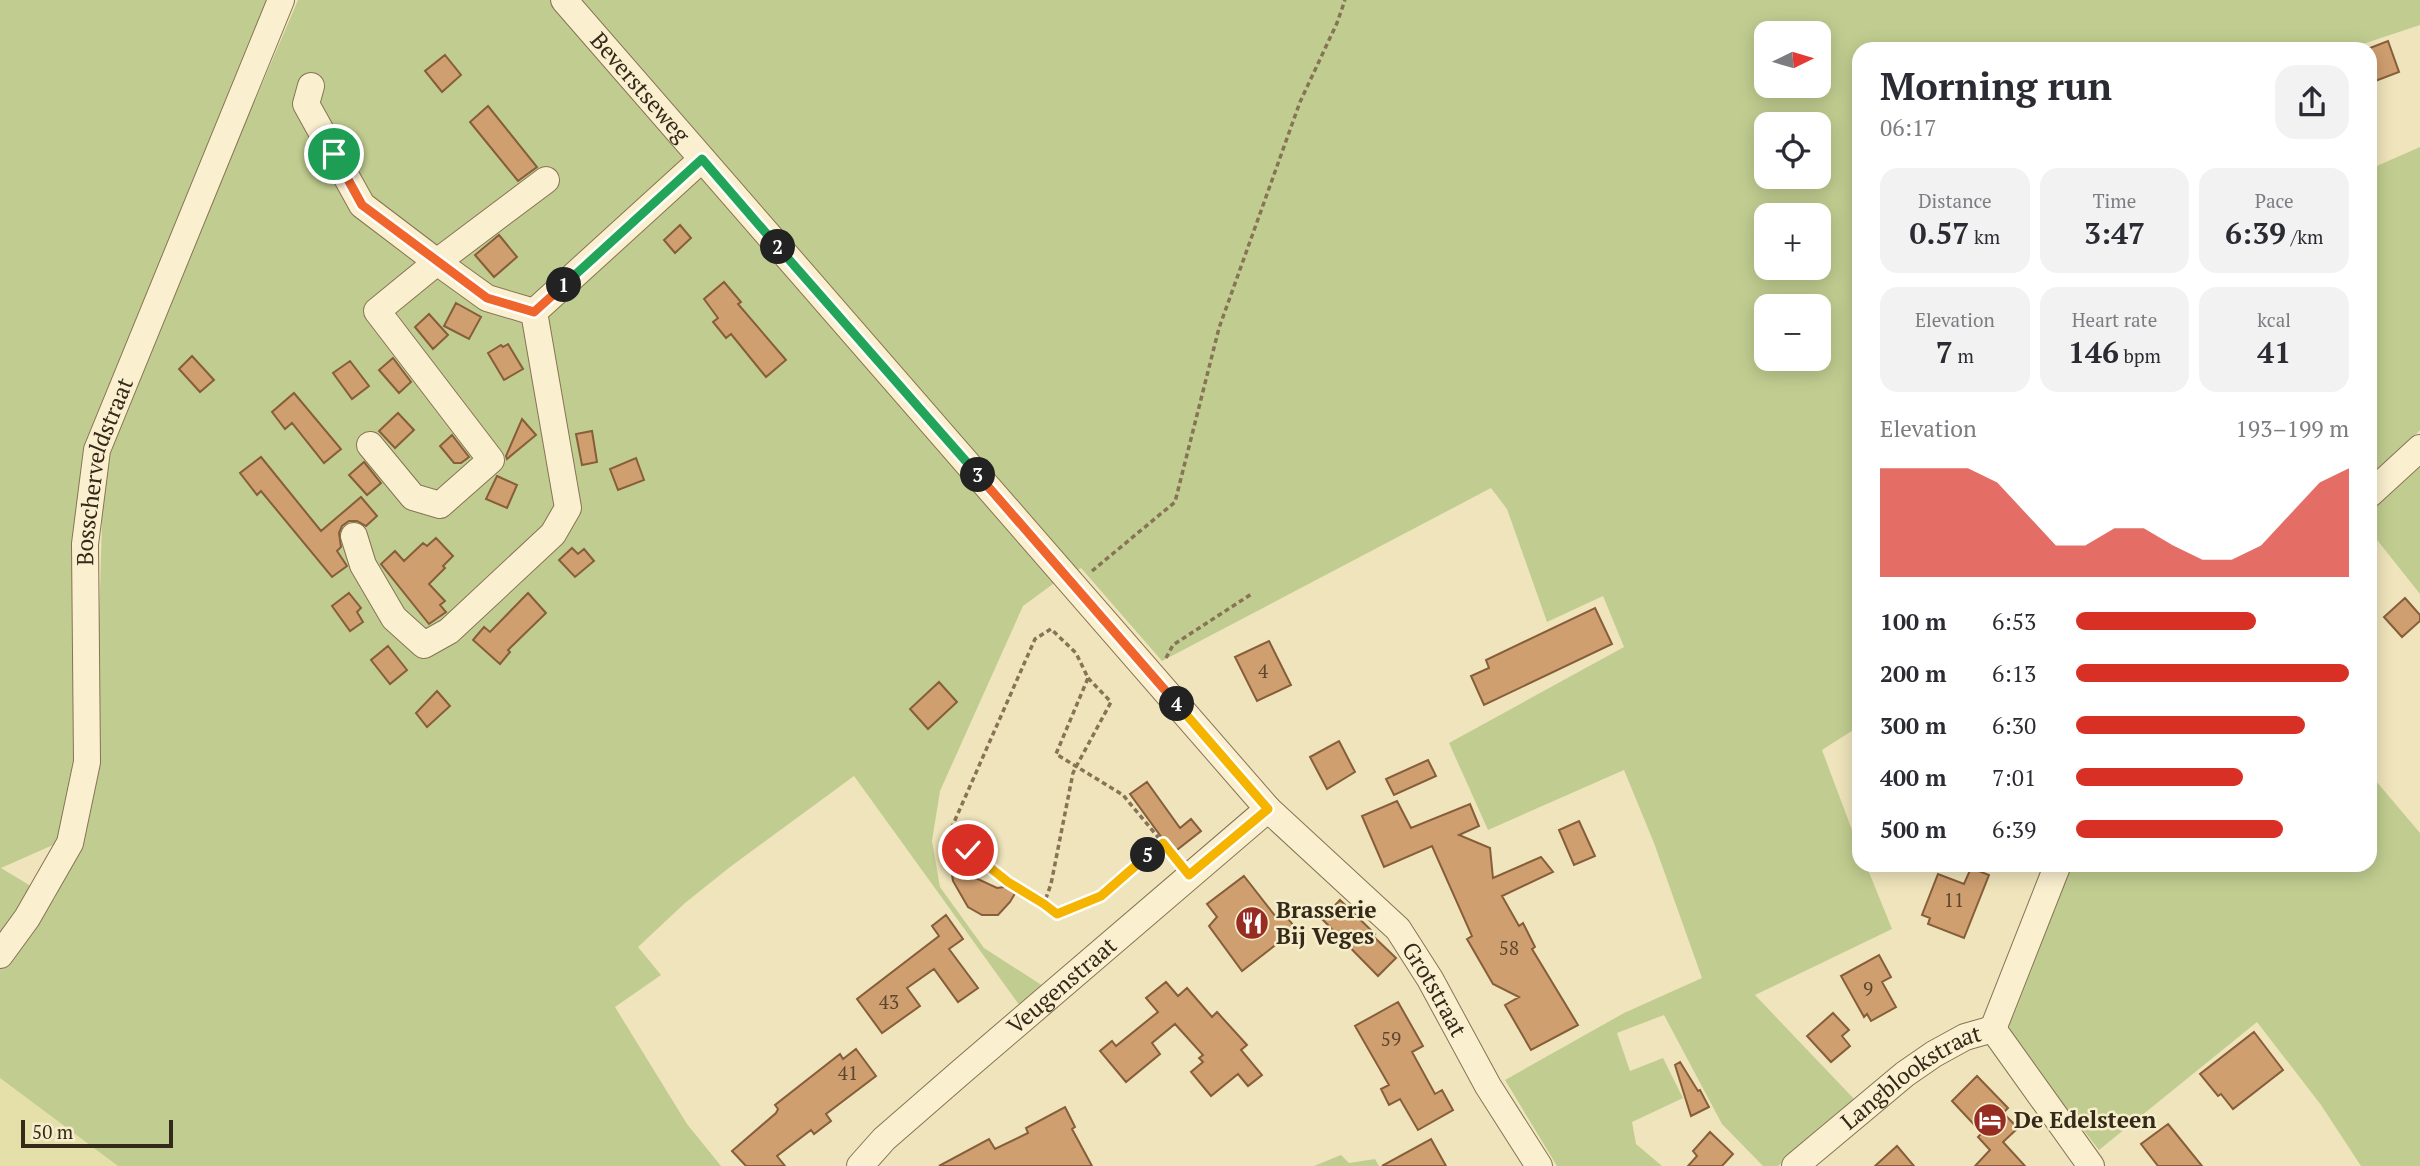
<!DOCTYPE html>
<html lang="en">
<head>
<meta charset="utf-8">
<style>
  :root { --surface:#fff; --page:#f2f2f3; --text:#2b2b33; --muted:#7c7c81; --accent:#d93025 }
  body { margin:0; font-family:"PT Serif",serif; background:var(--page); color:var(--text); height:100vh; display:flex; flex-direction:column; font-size:26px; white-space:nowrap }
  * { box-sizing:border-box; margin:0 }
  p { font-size:23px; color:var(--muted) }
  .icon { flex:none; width:38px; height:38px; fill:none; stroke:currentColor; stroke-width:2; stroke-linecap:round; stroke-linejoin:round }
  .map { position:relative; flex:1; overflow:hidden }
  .side { position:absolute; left:1852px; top:42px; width:525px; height:830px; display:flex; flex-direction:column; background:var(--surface); border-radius:21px; box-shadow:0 4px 18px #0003 }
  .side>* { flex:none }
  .needle { width:46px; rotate:85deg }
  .tools { position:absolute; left:1754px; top:21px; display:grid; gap:14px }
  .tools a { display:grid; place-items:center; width:77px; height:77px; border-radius:14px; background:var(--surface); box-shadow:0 4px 18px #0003; font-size:35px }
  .scale { position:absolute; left:21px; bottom:18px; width:152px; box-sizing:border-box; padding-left:7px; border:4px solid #35291a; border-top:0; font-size:19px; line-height:24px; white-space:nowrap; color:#35291a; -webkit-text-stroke:5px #f6edcb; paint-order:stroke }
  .pin { position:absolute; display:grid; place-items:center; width:60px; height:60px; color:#fff; margin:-30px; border:4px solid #fff; border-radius:50%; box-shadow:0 2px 7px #0007 }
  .km { position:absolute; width:35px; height:35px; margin:-18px; border-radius:50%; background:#222; color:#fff; font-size:19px; line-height:35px; text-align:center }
  .round { display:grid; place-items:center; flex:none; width:74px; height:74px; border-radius:21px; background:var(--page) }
  .head { display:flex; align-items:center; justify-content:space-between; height:119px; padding:0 28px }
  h1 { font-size:38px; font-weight:600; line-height:52px }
  .figures { display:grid; grid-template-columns:repeat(3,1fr); gap:10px; height:119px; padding:7px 28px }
  .figures div { display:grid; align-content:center; border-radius:18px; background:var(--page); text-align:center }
  .figures b { font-size:30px; font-weight:600 }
  .figures small { font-size:19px; font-weight:400 }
  .figures p { font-size:19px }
  .chart { height:196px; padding:14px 28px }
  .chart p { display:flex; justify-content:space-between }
  .chart svg { width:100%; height:126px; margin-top:7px; fill:var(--accent); opacity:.7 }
  ul { padding:0 28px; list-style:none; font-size:23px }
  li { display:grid; grid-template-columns:112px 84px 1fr; align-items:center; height:52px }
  li i { height:18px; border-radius:9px; background:var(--accent) }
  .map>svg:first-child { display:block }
  .farmland { fill:#e5e0a9 }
  .green { fill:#c1cd90; fill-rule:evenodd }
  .building { fill:#cf9f70; stroke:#865e3a; stroke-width:2 }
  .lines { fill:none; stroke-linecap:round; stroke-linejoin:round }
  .minor-casing { stroke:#877355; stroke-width:28 }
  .path { stroke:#877355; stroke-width:3.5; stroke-dasharray:5 3.5; stroke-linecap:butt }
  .minor { stroke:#faf0cf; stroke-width:26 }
  .split-1-casing { stroke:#fff; stroke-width:14 }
  .split-2-casing { stroke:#fff; stroke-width:14 }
  .split-3-casing { stroke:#fff; stroke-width:14 }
  .split-4-casing { stroke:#fff; stroke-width:14 }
  .split-5-casing { stroke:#fff; stroke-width:14 }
  .split-6-casing { stroke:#fff; stroke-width:14 }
  .split-1 { stroke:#f0652b; stroke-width:9 }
  .split-2 { stroke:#22a559; stroke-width:9 }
  .split-3 { stroke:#22a559; stroke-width:9 }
  .split-4 { stroke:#f0652b; stroke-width:9 }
  .split-5 { stroke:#f5b400; stroke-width:9 }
  .split-6 { stroke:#f5b400; stroke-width:9 }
  .labels { text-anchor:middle; stroke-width:5; stroke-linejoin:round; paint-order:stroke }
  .number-label { font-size:19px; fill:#5c4630 }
  .street-label { font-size:23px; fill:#35291a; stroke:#f6edcb }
  .poi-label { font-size:23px; font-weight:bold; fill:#35291a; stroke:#f6edcb; text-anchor:start }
</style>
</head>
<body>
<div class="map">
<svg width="2420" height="1166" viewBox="0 0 2420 1166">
  <rect width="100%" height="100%" fill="#efe4bb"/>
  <path class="farmland" d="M0 1078 118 1166H0Z"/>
  <path class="green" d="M0 0H272L89 437 77 501 78 763 62 841 1 868 54 900 90 815 95 763 104 453 298 0H2420V25L2348 49H1858V727L1822 750 1858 846V864L1866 865 1892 929 1755 995 1856 1101 1778 1166H1763L1722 1124 1664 1015 1617 1033 1630 1071 1663 1058 1683 1098 1632 1122 1636 1144 1662 1166H1557L1505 1080 1624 1013 1702 978 1654 843 1624 770 1488 830 1449 743 1624 647 1603 596 1547 622 1507 509 1491 488 1162 661 1081 568 1053 584 1023 606 940 791 932 841 940 887 984 948 1043 986 1020 1006 854 776 730 867 685 903 638 947 661 975 615 1007 687 1124 721 1166H118L0 1078ZM1766 33H1818V86H1766ZM1766 124H1818V177H1766ZM1766 215H1818V268H1766ZM1766 306H1818V359H1766Z
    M2420 147V430L2404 447 2370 474V169Z
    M2420 455V594L2370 531V502Z
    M2370 774 2420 833V1166H2361L2321 1105 2257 1022 2099 1150 2010 1036 2009 1022 2071 865 2370 864Z
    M1341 1155 1349 1163 1375 1159 1379 1166H1314Z"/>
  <path class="building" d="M2388 41 2399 72 2370 83V48Z
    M445 55 461 75 442 92 425 71Z
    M488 106 537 167 518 181 470 122Z
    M680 225 691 238 675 253 664 240Z
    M499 235 517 257 494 277 475 255Z
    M724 282 741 302 738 304 786 360 766 377 731 334 726 338 713 322 718 318 704 299Z
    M456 303 481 317 469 339 444 326Z
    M429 314 448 335 433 349 415 327Z
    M508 344 523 369 504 380 488 353 501 345 503 347Z
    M192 356 214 380 200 392 179 369Z
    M393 358 411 382 399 393 379 370Z
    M350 361 369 386 352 399 333 373Z
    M294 393 341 449 324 463 292 423 285 429 272 412Z
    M398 413 414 430 395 448 379 431Z
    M522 419 536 435 507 459 506 456Z
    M592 431 597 462 582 465 576 434Z
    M452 435 469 457 461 463H454L440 446Z
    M261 457 321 531 361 497 377 516 366 526 357 521H349L342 526 339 533 341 547 337 551 347 566 332 577 261 491 257 495 240 473Z
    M636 458 644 480 618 490 610 469Z
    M364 462 381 483 367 495 349 475Z
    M497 476 517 485 507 508 486 499Z
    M436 538 453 556 443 566 445 568 429 584 445 601 440 605 446 612 429 624 381 564 395 551 404 561 423 543 427 546Z
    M572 548 578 554 584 549 594 561 575 577 559 560Z
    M349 593 361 608 357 612 363 622 350 631 332 606Z
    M528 593 546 613 508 650 510 652 500 664 473 640 484 627 490 632Z
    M2405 598 2420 615V621L2402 637 2384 617Z
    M1595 608 1612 644 1484 705 1471 676 1489 668 1486 660Z
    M1269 641 1291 685 1257 701 1235 657Z
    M388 646 407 670 390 684 371 660Z
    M939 682 957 702 928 729 910 709Z
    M437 691 450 706 427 727 416 713Z
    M1339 741 1355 772 1327 789 1310 757Z
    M1428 760 1436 776 1394 795 1386 779Z
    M1147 782 1180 828 1191 819 1201 831 1173 853 1130 794Z
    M1397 801 1411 828 1470 804 1479 826 1459 835 1490 848 1493 878 1541 857 1553 872 1502 896 1519 926 1523 923 1535 947 1532 949 1578 1025 1531 1050 1505 1005 1519 997 1493 984 1467 939 1472 936 1432 846 1384 867 1362 816Z
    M1579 821 1595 856 1574 865 1559 830Z
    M949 856 969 875 997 888 1020 885 1010 902 998 915H982L968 907 953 881Z
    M1971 868 1989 875 1964 938 1928 924 1930 918 1922 915 1938 874 1964 884Z
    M1244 876 1276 917 1283 912 1296 929 1242 971 1209 926 1217 917 1207 904Z
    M1340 900 1375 934 1373 936 1396 958 1378 976 1322 919Z
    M946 915 963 939 949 949 978 988 958 1002 934 969 907 988 920 1006 882 1033 857 999 939 936 932 926Z
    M1879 955 1891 977 1882 982 1896 1007 1871 1021 1867 1014 1864 1017 1841 976Z
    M1166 982 1178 996 1187 988 1212 1017 1217 1012 1247 1045 1241 1050 1262 1075 1248 1086 1238 1074 1211 1096 1191 1072 1203 1062 1199 1058 1203 1055 1175 1024 1152 1043 1160 1054 1126 1082 1100 1051 1112 1041 1116 1046 1158 1012 1146 998Z
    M1398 1002 1423 1046 1412 1052 1435 1094 1442 1090 1453 1110 1418 1130 1400 1099 1389 1105 1381 1089 1389 1085 1355 1026Z
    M1833 1013 1849 1030 1842 1036 1850 1046 1831 1062 1807 1036Z
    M2254 1032 2283 1070 2233 1109 2221 1094 2218 1096 2200 1074Z
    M856 1049 876 1076 826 1114 831 1121 814 1134 811 1130 777 1156 785 1166H746L732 1151 776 1113 778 1109 775 1105 840 1054 843 1059Z
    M1680 1062 1698 1091 1700 1090 1709 1107 1691 1116 1675 1065Z
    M1977 1076 2008 1108 2003 1113 2018 1128 2003 1142 2025 1166H1975L1990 1150 1978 1137 1982 1133 1952 1101Z
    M1065 1107 1075 1127 1072 1129 1092 1166H939L989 1139 995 1149 1028 1133 1026 1128Z
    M2168 1124 2202 1166H2158L2141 1144Z
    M1710 1132 1733 1154 1722 1166H1688L1697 1156 1693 1151Z
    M1431 1139 1446 1166H1382Z
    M1897 1146 1914 1166H1875Z"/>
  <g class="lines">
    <g class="minor-casing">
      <g id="minor">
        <path id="s1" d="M564 0 1268 809 1398 929 1430 979 1488 1086 1539 1166"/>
        <path d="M311 86 306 104 362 205 437 262 546 180"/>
        <path d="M370 445 413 497 440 505 491 460 377 311 437 262 487 298 534 312 702 159"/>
        <path d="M2370 494 2420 448"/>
        <path d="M354 536 363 565 394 618 424 645 449 631 553 534 568 508 534 312"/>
        <path id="s2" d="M0 955 27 918 70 843 87 762 85 544 97 450 281 0"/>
        <path d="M1993 1029 2058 864"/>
        <path d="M1993 1029 2091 1166"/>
        <path id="s3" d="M860 1166 884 1139 961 1072 1268 809"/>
        <path id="s4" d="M1795 1166 1905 1074 1934 1054 1965 1037 1993 1029"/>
      </g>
    </g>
    <path class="path" d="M1092 571 1175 502 1219 328 1300 102 1337 23 1345 0
      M1166 658 1173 645 1253 593
      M1088 678 1111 702 1077 765 1073 773 1051 884 1044 904 1008 882 948 836 1035 639 1051 629 1076 653 1088 678 1056 754 1123 795 1177 860
      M1045 904 1057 914 1101 896 1163 843"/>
    <use href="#minor" class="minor"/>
  </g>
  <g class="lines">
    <g class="split-1-casing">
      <path id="split-1" d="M334 154 362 205 487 298 534 312 564 285"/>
    </g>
    <g class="split-2-casing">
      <path id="split-2" d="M564 285 702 159 778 247"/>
    </g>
    <g class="split-3-casing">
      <path id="split-3" d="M778 247 978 475"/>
    </g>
    <g class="split-4-casing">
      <path id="split-4" d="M978 475 1177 704"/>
    </g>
    <g class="split-5-casing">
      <path id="split-5" d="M1148 855 1163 843 1189 875 1268 809 1177 704"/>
    </g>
    <g class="split-6-casing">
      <path id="split-6" d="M968 850 1008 882 1044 904 1057 914 1101 896 1148 855"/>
    </g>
    <use href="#split-1" class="split-1"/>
    <use href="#split-2" class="split-2"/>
    <use href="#split-3" class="split-3"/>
    <use href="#split-4" class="split-4"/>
    <use href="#split-5" class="split-5"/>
    <use href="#split-6" class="split-6"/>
  </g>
  <defs>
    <g id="restaurant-disc" transform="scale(1.75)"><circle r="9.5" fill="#972c23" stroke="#f6edcb"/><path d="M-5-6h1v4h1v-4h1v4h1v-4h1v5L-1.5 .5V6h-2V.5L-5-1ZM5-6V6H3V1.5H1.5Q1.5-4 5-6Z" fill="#fff"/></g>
    <g id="hotel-disc" transform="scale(1.75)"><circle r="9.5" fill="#972c23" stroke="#f6edcb"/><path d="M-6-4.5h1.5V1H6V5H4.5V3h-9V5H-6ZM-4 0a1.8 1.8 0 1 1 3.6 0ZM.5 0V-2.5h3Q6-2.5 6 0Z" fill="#fff"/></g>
  </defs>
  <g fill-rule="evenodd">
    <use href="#restaurant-disc" x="1252" y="923"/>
    <use href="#hotel-disc" x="1990" y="1120"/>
  </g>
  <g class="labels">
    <g class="number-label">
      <text x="1263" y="678">4</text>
      <text x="1954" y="907">11</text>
      <text x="1509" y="955">58</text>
      <text x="1868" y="996">9</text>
      <text x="889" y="1009">43</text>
      <text x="1391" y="1046">59</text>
      <text x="848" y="1080">41</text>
    </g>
    <g class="street-label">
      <text dy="8" stroke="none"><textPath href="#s1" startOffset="116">Beverstseweg</textPath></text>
      <text dy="8" stroke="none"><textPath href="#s2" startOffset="508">Bosscherveldstraat</textPath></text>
      <text dy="8" stroke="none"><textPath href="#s3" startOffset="271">Veugenstraat</textPath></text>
      <text dy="8" stroke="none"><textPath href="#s1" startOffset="1320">Grotstraat</textPath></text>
      <text dy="8" stroke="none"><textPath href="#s4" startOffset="147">Langblookstraat</textPath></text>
    </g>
    <g class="poi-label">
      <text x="1276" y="918">Brasserie<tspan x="1276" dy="26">Bij Veges</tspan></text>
      <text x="2014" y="1128">De Edelsteen</text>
    </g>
  </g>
</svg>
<div class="tools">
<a><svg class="needle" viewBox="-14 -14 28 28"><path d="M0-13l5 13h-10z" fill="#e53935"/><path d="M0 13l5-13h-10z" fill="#7c7c81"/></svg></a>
<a><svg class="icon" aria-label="locate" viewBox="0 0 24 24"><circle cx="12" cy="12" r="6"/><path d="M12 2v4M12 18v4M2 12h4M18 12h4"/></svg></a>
<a>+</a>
<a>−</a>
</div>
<div class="scale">50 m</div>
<div class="pin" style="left:334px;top:154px;background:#1e9e55"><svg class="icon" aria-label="arrive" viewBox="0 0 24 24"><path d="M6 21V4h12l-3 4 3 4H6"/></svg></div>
<div class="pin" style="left:968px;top:850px;background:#d93025"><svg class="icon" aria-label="check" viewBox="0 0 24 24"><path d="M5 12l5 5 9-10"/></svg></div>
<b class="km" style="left:564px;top:285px">1</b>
<b class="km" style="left:778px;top:247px">2</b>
<b class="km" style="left:978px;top:475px">3</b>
<b class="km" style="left:1177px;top:704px">4</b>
<b class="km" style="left:1148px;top:855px">5</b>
<section class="side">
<div class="head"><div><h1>Morning run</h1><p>06:17</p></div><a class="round"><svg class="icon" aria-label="share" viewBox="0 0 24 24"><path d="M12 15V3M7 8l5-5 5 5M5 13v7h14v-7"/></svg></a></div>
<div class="figures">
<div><p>Distance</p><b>0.57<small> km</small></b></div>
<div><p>Time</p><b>3:47</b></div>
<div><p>Pace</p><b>6:39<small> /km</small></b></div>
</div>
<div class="figures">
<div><p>Elevation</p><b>7<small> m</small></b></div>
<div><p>Heart rate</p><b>146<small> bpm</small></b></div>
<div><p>kcal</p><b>41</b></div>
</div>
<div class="chart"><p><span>Elevation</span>193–199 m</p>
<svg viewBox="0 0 160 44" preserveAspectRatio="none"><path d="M0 44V6L10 6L20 6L30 6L40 11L50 22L60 33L70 33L80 27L90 27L100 33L110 38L120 38L130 33L140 22L150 11L160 6V44z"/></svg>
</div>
<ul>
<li><b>100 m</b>6:53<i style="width:66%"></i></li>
<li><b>200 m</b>6:13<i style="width:100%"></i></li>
<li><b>300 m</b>6:30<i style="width:84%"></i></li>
<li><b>400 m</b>7:01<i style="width:61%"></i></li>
<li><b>500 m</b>6:39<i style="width:76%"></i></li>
</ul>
</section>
</div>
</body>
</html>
